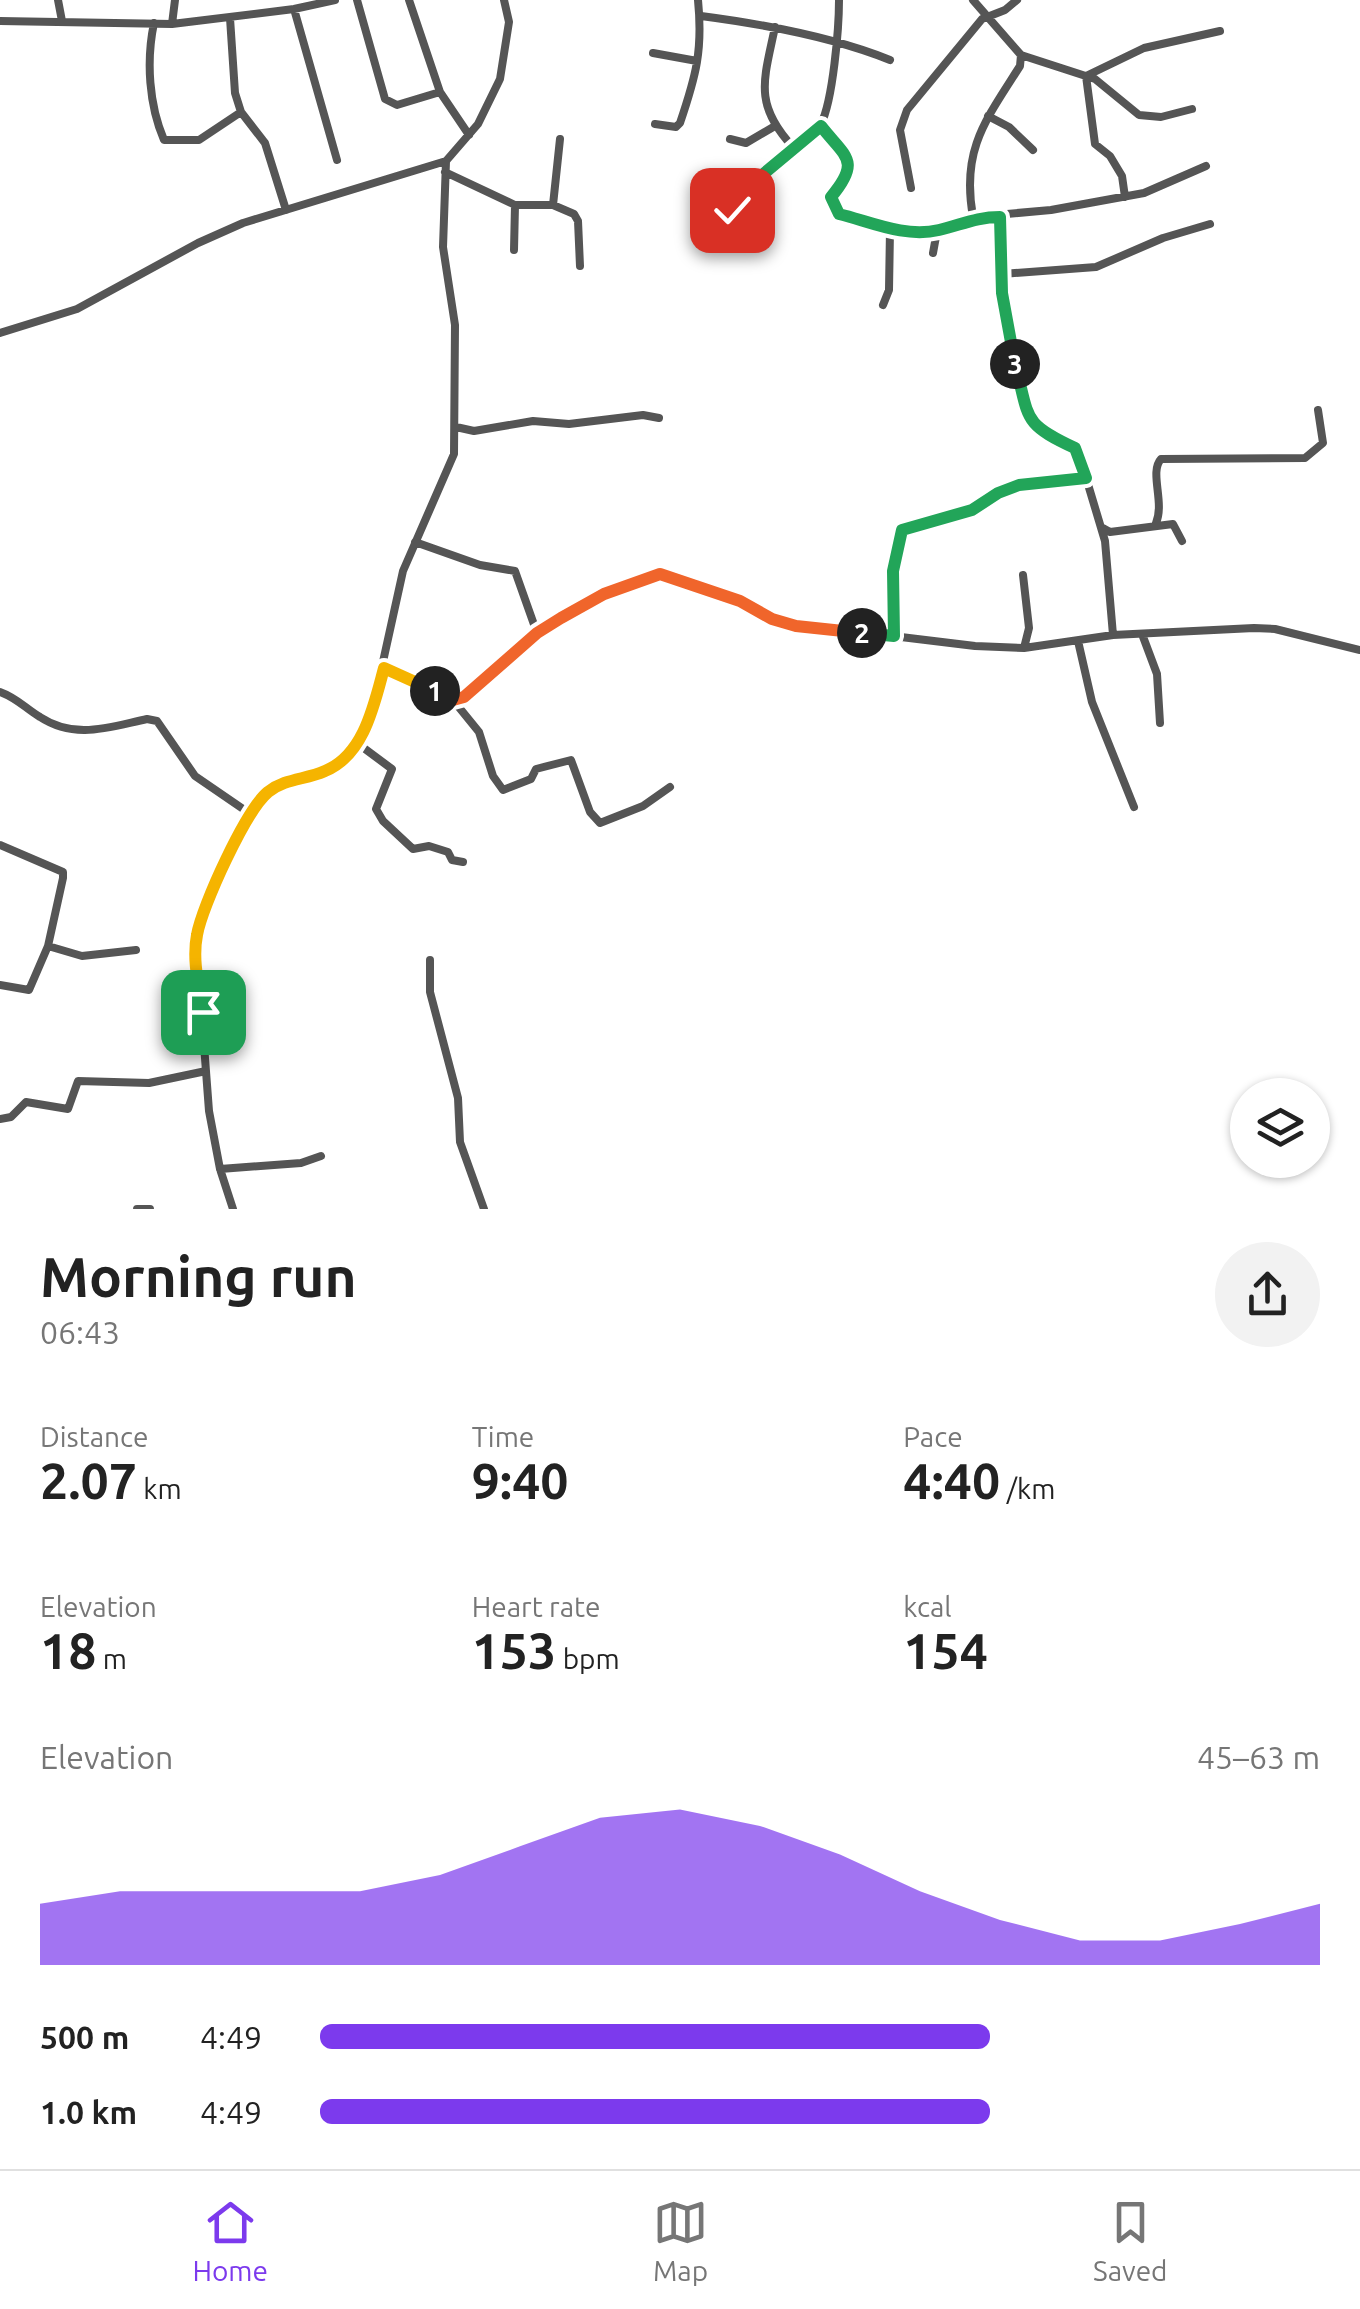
<!DOCTYPE html>
<html lang="en">
<head>
<meta charset="utf-8">
<style>
  :root { --surface:#fff; --page:#f2f2f2; --text:#222; --muted:#767676; --line:#e0e0e0; --accent:#7c3aed }
  body { margin:0; font-family:Ubuntu,sans-serif; background:var(--page); color:var(--text); height:100vh; display:flex; flex-direction:column; font-size:38px; white-space:nowrap }
  * { box-sizing:border-box; margin:0 }
  p { font-size:32px; color:var(--muted) }
  .icon { flex:none; width:55px; height:55px; fill:none; stroke:currentColor; stroke-width:2; stroke-linecap:round; stroke-linejoin:round }
  .map { position:relative; height:1209px; overflow:hidden }
  .panel { display:flex; flex-direction:column; background:var(--surface); flex:1 }
  .panel>* { flex:none }
  .buttons { position:absolute; left:1230px; top:1078px; display:grid; gap:20px }
  .buttons a { display:grid; place-items:center; width:100px; height:100px; border-radius:50%; background:var(--surface); box-shadow:0 2px 8px #0004; font-size:50px }
  .pin { position:absolute; display:grid; place-items:center; width:85px; height:85px; color:#fff; margin:-42px; border-radius:20px; box-shadow:0 5px 15px #0006 }
  .km { position:absolute; width:50px; height:50px; margin:-25px; border-radius:50%; background:#222; color:#fff; font-size:28px; line-height:50px; text-align:center }
  .round { display:grid; place-items:center; flex:none; width:105px; height:105px; border-radius:52px; background:var(--page) }
  .headline { display:flex; align-items:center; justify-content:space-between; height:170px; padding:0 40px }
  h1 { font-size:55px; font-weight:700; line-height:75px }
  .stats { display:grid; grid-template-columns:repeat(3,1fr); gap:15px; height:170px; padding:10px 40px }
  .stats div { display:grid; align-content:center }
  .stats b { font-size:50px; font-weight:700 }
  .stats small { font-size:28px; font-weight:400 }
  .stats p { font-size:28px }
  .chart { height:280px; padding:20px 40px }
  .chart p { display:flex; justify-content:space-between }
  .chart svg { width:100%; height:180px; margin-top:10px; fill:var(--accent); opacity:.7 }
  ul { padding:0 40px; list-style:none; font-size:32px }
  li { display:grid; grid-template-columns:160px 120px 1fr; align-items:center; height:75px }
  li i { height:25px; border-radius:12px; background:var(--accent) }
  .menu { display:flex; justify-content:space-around; align-items:center; height:140px; border-top:2px solid var(--line); background:var(--surface); font-size:28px; color:var(--muted) }
  .menu a { display:grid; justify-items:center; gap:5px }
  .menu .on { color:var(--accent) }
  .map>svg:first-child { display:block }
  .lines { fill:none; stroke-linecap:round; stroke-linejoin:round }
  .minor { stroke:#555; stroke-width:8 }
  .split-1-casing { stroke:#fff; stroke-width:20 }
  .split-2-casing { stroke:#fff; stroke-width:20 }
  .split-3-casing { stroke:#fff; stroke-width:20 }
  .split-4-casing { stroke:#fff; stroke-width:20 }
  .split-1 { stroke:#f5b400; stroke-width:12 }
  .split-2 { stroke:#f0652b; stroke-width:12 }
  .split-3 { stroke:#22a559; stroke-width:12 }
  .split-4 { stroke:#22a559; stroke-width:12 }
</style>
</head>
<body>
<div class="map">
<svg width="1360" height="1209" viewBox="0 0 1360 1209">
  <rect width="100%" height="100%" fill="#fff"/>
  <g class="lines">
    <path class="minor" d="M58 0 62 21
      M357 0 385 99 397 105 440 92
      M409 0 440 92 469 135
      M973 0 1021 55 1095 79 1139 115 1161 117 1192 109
      M294 9 337 160
      M701 16C762 24 833 37 890 60
      M230 18 235 93 241 112 265 143 286 210
      M0 21 172 24 294 9 335 0
      M154 23C146 61 149 105 164 140H199L241 112
      M172 24 175 0
      M775 27C764 80 753 104 793 147
      M653 53 697 61
      M988 116 1009 127 1033 150
      M655 124 676 127 680 123C696 76 703 50 698 0
      M821 126C845 158 862 160 831 197L835 210 890 230 937 231 973 217 1051 210 1144 193 1206 166
      M730 139 746 143 775 126
      M445 172 515 205H553L574 214 578 221 580 266
      M911 188 900 130 907 110 982 19 1005 10 1017 0
      M1125 197 1122 176 1110 156 1095 144 1086 76 1144 48 1220 31
      M553 205 560 139
      M973 217C961 150 985 121 1020 66L1021 55
      M1000 217 1002 293 1028 417 1052 439 1075 448 1081 461 1105 541 1113 635
      M739 230 732 218C730 186 810 146 821 124 833 100 839 28 839 0
      M514 250 515 205
      M933 253 937 231
      M1002 274 1096 267 1163 238 1210 224
      M883 305 889 290 890 230
      M0 333 77 309 198 243 243 223 446 161 478 124 500 79 509 22 504 0
      M456 427 474 431 533 421 569 424 643 415 659 418
      M1156 523C1165 502 1149 472 1161 459L1305 458 1323 443 1318 410
      M1101 527 1110 532 1173 524 1182 541
      M415 542 480 565 515 571 537 633
      M1023 575 1029 628 1024 648
      M1142 634 1157 674 1160 723
      M895 636 893 571 902 530 972 510 998 493 1019 485 1086 478
      M1078 641 1092 702 1134 807
      M384 668 453 700 464 697 537 633 561 617 604 594 660 574 740 601 772 619 816 631 835 629 975 646 1024 648 1113 635 1254 628 1275 629 1360 650
      M0 692C17 698 25 708 40 717 75 740 109 727 147 719L157 721 195 776 249 813
      M453 700 479 732 493 776 503 790 531 779 536 769 571 760 590 812 600 823 643 806 670 787
      M357 743 392 769 376 809 383 821 413 849 429 846 448 852 452 860 463 862
      M0 845 63 872V878L48 946 29 990 0 985
      M48 946 82 956 136 950
      M430 960V992L458 1098 460 1142 484 1209
      M0 1119 11 1117 26 1102 68 1109 78 1081 149 1083 206 1071
      M220 1169 301 1163 321 1156
      M137 1209H150
      M233 1209 220 1169 209 1111 196 939 202 915 238 834 258 801 285 781 324 772 340 764 352 752 373 707 403 571 454 454 455 325 443 247 446 161"/>
  </g>
  <g class="lines">
    <g class="split-1-casing">
      <path id="split-1" d="M203 1012C199 987 192 960 197 935 202 906 246 810 268 792 286 778 305 780 325 771 364 755 374 705 384 668L435 691"/>
    </g>
    <g class="split-2-casing">
      <path id="split-2" d="M435 691 453 700 464 697 537 633 561 618 604 594 660 574 740 601 772 619 796 626 862 633"/>
    </g>
    <g class="split-3-casing">
      <path id="split-3" d="M862 633 894 636 893 571 902 530 972 510 998 493 1019 485 1086 478 1075 448C1021 423 1030 419 1015 364"/>
    </g>
    <g class="split-4-casing">
      <path id="split-4" d="M732 210 761 176 821 126C845 157 862 160 831 197L839 214C871 222 905 238 939 230 961 225 976 217 1000 217L1002 293 1015 364"/>
    </g>
    <use href="#split-1" class="split-1"/>
    <use href="#split-2" class="split-2"/>
    <use href="#split-3" class="split-3"/>
    <use href="#split-4" class="split-4"/>
  </g>
</svg>
<div class="buttons">
<a><svg class="icon" aria-label="layers" viewBox="0 0 24 24"><path d="M12 4l9 5-9 5-9-5zM3 14l9 5 9-5"/></svg></a>
</div>
<div class="pin" style="left:203px;top:1012px;background:#1e9e55"><svg class="icon" aria-label="arrive" viewBox="0 0 24 24"><path d="M6 21V4h12l-3 4 3 4H6"/></svg></div>
<div class="pin" style="left:732px;top:210px;background:#d93025"><svg class="icon" aria-label="check" viewBox="0 0 24 24"><path d="M5 12l5 5 9-10"/></svg></div>
<b class="km" style="left:435px;top:691px">1</b>
<b class="km" style="left:862px;top:633px">2</b>
<b class="km" style="left:1015px;top:364px">3</b>
</div>
<section class="panel">
<div class="headline"><div><h1>Morning run</h1><p>06:43</p></div><a class="round"><svg class="icon" aria-label="share" viewBox="0 0 24 24"><path d="M12 15V3M7 8l5-5 5 5M5 13v7h14v-7"/></svg></a></div>
<div class="stats">
<div><p>Distance</p><b>2.07<small> km</small></b></div>
<div><p>Time</p><b>9:40</b></div>
<div><p>Pace</p><b>4:40<small> /km</small></b></div>
</div>
<div class="stats">
<div><p>Elevation</p><b>18<small> m</small></b></div>
<div><p>Heart rate</p><b>153<small> bpm</small></b></div>
<div><p>kcal</p><b>154</b></div>
</div>
<div class="chart"><p><span>Elevation</span>45–63 m</p>
<svg viewBox="0 0 160 44" preserveAspectRatio="none"><path d="M0 44V29L10 26L20 26L30 26L40 26L50 22L60 15L70 8L80 6L90 10L100 17L110 26L120 33L130 38L140 38L150 34L160 29V44z"/></svg>
</div>
<ul>
<li><b>500 m</b>4:49<i style="width:67%"></i></li>
<li><b>1.0 km</b>4:49<i style="width:67%"></i></li>
</ul>
</section>
<nav class="menu">
<a class="on"><svg class="icon" aria-label="home" viewBox="0 0 24 24"><path d="M3 11l9-7 9 7M6 9v11h12V9"/></svg>Home</a>
<a><svg class="icon" aria-label="map" viewBox="0 0 24 24"><path d="M3 6l6-2 6 2 6-2v14l-6 2-6-2-6 2zM9 4v14M15 6v14"/></svg>Map</a>
<a><svg class="icon" aria-label="saved" viewBox="0 0 24 24"><path d="M7 4h10v16l-5-4-5 4z"/></svg>Saved</a>
</nav>
</body>
</html>
